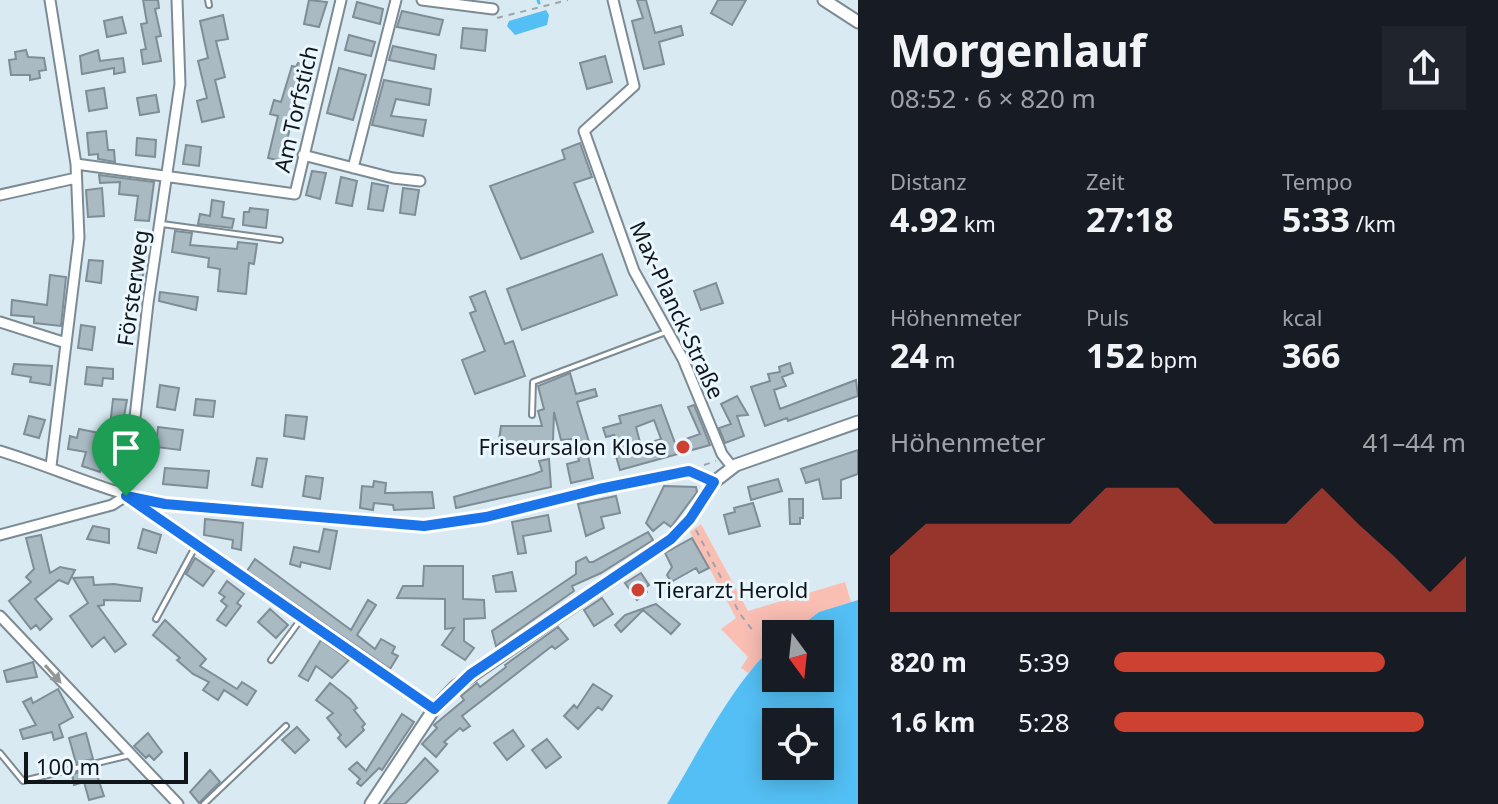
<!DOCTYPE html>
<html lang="de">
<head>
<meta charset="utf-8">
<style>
  :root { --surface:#171b24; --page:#20242c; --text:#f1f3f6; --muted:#9ea1a6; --accent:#cd4130 }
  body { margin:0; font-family:"Noto Sans",sans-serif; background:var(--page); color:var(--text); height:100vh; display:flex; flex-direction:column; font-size:30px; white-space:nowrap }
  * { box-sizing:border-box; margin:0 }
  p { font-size:26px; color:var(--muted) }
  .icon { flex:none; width:44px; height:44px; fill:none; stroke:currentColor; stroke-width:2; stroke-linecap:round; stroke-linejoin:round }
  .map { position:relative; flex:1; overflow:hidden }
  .details { display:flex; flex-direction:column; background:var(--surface); width:640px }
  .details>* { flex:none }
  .needle { width:52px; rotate:165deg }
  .tools { position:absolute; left:762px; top:620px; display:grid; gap:16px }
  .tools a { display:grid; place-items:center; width:72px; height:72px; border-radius:0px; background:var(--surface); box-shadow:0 4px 20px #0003; font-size:40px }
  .scale { position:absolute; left:24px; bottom:20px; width:164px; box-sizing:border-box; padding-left:8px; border:4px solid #0f1518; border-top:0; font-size:22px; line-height:28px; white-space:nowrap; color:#0f1518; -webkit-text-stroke:6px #eaf7fe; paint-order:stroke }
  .pin { position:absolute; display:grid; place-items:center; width:68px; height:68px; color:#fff; margin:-82px -34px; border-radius:50% 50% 50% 0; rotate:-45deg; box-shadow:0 0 8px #0007 }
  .pin .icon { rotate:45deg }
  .round { display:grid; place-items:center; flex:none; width:84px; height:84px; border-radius:0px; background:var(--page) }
  .headline { display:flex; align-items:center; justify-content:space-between; height:136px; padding:0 32px }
  h1 { font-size:44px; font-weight:700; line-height:60px }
  .figures { display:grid; grid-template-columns:repeat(3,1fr); gap:12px; height:136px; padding:8px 32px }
  .figures div { display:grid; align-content:center }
  .figures b { font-size:34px; font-weight:700 }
  .figures small { font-size:22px; font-weight:400 }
  .figures p { font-size:22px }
  .chart { height:224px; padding:16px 32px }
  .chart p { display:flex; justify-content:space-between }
  .chart svg { width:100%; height:144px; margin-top:8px; fill:var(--accent); opacity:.7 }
  ul { padding:0 32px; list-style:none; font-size:26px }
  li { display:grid; grid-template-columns:128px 96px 1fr; align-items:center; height:60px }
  li i { height:20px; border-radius:10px; background:var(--accent) }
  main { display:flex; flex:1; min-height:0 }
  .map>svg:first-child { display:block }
  .green { fill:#fabeb3 }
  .water { fill:#53bff4; fill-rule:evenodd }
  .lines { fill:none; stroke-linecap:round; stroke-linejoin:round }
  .stream { stroke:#53bff4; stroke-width:3 }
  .building { fill:#aabac3; stroke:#7e8d96; stroke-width:2; fill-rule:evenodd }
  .service-casing { stroke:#7c8b93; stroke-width:8 }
  .minor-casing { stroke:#7c8b93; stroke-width:13 }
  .tertiary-casing { stroke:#7c8b93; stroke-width:15 }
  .path { stroke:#99a6ad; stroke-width:2; stroke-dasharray:6 6; stroke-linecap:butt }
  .service { stroke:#fff; stroke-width:4 }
  .minor { stroke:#fff; stroke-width:9 }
  .tertiary { stroke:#fff; stroke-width:11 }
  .oneway { fill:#939697 }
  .route-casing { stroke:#fff; stroke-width:16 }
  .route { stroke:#1a73e8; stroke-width:10 }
  .poi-dot { fill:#cd4130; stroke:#eaf7fe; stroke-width:3 }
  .labels { text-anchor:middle; stroke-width:6; stroke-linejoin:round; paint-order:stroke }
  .street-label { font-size:22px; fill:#0f1518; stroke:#eaf7fe }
  .poi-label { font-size:22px; fill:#0f1518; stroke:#eaf7fe; text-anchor:end }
</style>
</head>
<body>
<main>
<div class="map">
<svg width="858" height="804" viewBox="0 0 858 804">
  <rect width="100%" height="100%" fill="#daeaf3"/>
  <path class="green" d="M701 524 748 611 845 582 851 602 819 612 790 634H776V645L748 673 741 668 748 657 721 629 736 618 690 532Z"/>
  <path class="water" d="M546 10 549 15 547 25 515 35 507 26 509 21Z
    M858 600V804H667C695 759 736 676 776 645V678H820V634H790L819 612ZM776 722H820V766H776Z"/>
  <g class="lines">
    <path class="stream" d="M538 0 539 3"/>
  </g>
  <path class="building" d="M143 0H158L159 8 155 9 161 36 156 37 161 61 143 64 141 50 146 49 141 24 147 23Z
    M309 0 327 2 319 27 304 24Z
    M637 0H646L655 33 681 26 683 35 659 42 664 64 644 69 632 21 643 18Z
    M718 0H746L732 25 711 13Z
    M357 2 383 9 380 24 353 17Z
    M402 11 443 20 439 35 397 27Z
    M223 15 228 39 216 41 225 77 215 80 224 117 202 122 197 101 207 98 198 61 208 58 200 21Z
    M122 17 126 33 107 37 104 21Z
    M463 28 487 30 485 51 461 48Z
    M349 35 375 42 371 56 345 50Z
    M393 46 436 55 434 69 389 60Z
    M26 50 28 57 44 58 46 70 39 71 40 78 30 80V75H11L9 60 16 59 15 52Z
    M98 50 100 61 123 58 125 72 114 74V68L82 74 80 56Z
    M605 56 612 82 587 89 580 63Z
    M298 63 310 67 301 96 296 94 286 127 290 128 282 161 268 158 278 116 270 114 274 100 281 102 292 66 296 67Z
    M339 68 366 75 353 120 327 113Z
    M384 80 431 89 429 105 396 99 391 116 426 120 423 136 372 125Z
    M104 88 107 108 89 111 86 91Z
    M156 95 159 112 140 115 137 98Z
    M106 131 108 150H114L115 162 98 159V154L89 155 87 133Z
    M137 138 156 140 155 157 136 155Z
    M580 143 592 177 574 183 593 232 521 259 490 186 565 159 562 150Z
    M186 145 201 147 199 166 183 164Z
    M312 171 326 173 320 199 306 195Z
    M99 175 154 182 149 221 135 220 138 196 119 194 120 182 100 183Z
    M341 177 357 181 352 206 336 203Z
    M372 183 388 186 383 211 368 209Z
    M102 188 104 216 88 217 86 190Z
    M403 188 419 190 415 215 400 213Z
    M212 200 224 202 222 217 234 219 232 228 198 224 200 214 210 216Z
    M250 208 268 210 266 228 243 225 244 212H249Z
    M175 231 192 233 190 245 237 249 238 242 257 244 254 264 249 263 246 294 218 291 220 269 208 267 209 258 172 252Z
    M138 242 146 243 142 286 129 285Z
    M602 254 617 295 522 330 507 289Z
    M89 260 103 261 101 283 86 281Z
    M50 275 66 277 61 326 34 323V317L11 315 12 300 47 305Z
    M716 283 723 303 701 310 694 291Z
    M485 291 505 344 513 341 525 376 475 394 462 360 485 351 470 313 476 311 470 297Z
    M160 292 198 297 196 310 159 301Z
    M81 325 95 327 92 350 78 348Z
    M790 363 793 373 782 377 786 386 774 390 780 409 856 380 858 396 788 421 787 418 765 426 751 387 770 381 768 374 780 372 779 367Z
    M14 364 52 366 50 385 30 382 31 377 12 374Z
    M87 367 113 369V379L103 378 102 386 85 384Z
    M570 373 576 394 595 389 597 396 577 402 589 442 585 443 593 478 571 483 567 464 579 461 573 439 561 440 554 412 553 441 534 443 533 452 501 450 503 441 499 440 501 426H542L538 411 544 409 538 386Z
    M160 385 179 388 175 410 157 407Z
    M737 396 748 415 737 416 744 436 725 443 719 428 731 424 721 404Z
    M113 399 127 400 117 454 106 452 100 472 82 466 86 452 68 449 70 436 77 438 79 429 109 435Z
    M196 399 215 401 213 417 194 415Z
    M661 405 675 443 700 434 688 407 694 405 710 445 620 470 616 456 620 455 614 435 606 437 603 428 621 423 619 416ZM654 420 661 439 641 446 636 427Z
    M286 415 307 417 304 439 284 436Z
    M29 416 45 420 39 438 24 434Z
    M158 427 183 430 180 450 156 447Z
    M858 450V474L841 480V498L823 499 819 479 806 483 801 469Z
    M257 458 267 459 262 487 252 485Z
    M549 459 551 487 456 508 454 497 534 474 542 471 539 461Z
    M165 468 209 471 207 488 163 484Z
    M306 476 323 478 320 499 303 496Z
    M778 479 782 491 751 500 748 487Z
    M374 481 386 483 385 493 432 492 434 508 394 510 393 505 374 503 373 510 360 508 362 486 373 487Z
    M664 486 696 487 697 492 671 527 664 522 653 531 646 523Z
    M616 496 620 513 601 517 604 528 586 536 578 504Z
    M789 499H803V518H800V524H790Z
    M753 503 760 526 729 534 724 515 735 512 734 508Z
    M548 515 551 531 523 536 526 553 518 554 512 522Z
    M205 519 243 523 241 550 232 548 233 540 204 535Z
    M93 526 109 529V543L87 539Z
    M143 529 161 535 156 553 138 548Z
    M324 529 337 531 330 569 301 562 300 567 290 564 294 547 319 552Z
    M648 532 653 540 601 573 572 586 574 591 496 646 492 631 576 574V562L586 557 589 562H593Z
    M41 535 50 573 60 567 75 570 68 584 59 580 35 599 52 619 40 630 36 625 31 629 9 601 31 582 26 577 34 569 26 538Z
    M692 538 709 568 699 573 696 568 671 582 667 575 672 567 665 553Z
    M195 558 214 571 203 586 186 574Z
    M255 559 351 630 368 600 376 605 357 635 375 649 381 639 395 647 392 653 398 656 390 669 247 571Z
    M424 566H463V599L484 600 485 618 464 619V641L474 648 465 660 442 645 454 628 445 629V599L397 598 403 586H423Z
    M512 572 516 591 496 592 493 576Z
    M641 573 649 585 645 588 647 592 637 600 625 583Z
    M93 577 94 585 114 584 142 588 140 601 104 600V605L98 606 126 644 115 652 104 637 92 647 70 616 88 603 73 578Z
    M227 581 244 594 237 603 241 606 226 626 217 620 227 606 221 601 225 597 219 593Z
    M602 598 613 614 594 626 584 610Z
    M656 604 680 624 671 634 643 610 621 632 615 625 625 615Z
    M270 609 288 625 276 638 258 622Z
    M165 620 206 659 200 666 237 689 242 682 256 691 247 705 224 690 218 700 203 690 209 682 193 674 177 660 180 658 153 635Z
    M558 627 568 639 555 649 552 646 462 716 470 726 463 731 460 728 444 742 447 744 436 757 422 744 437 728 434 725 464 700 461 696 477 683 480 687 506 667 505 665Z
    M321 640 349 660 332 678 316 666 308 681 299 676Z
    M33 662 37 677 7 682 4 671Z
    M330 683 350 699 357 708 354 710 365 724 362 727 364 730 346 747 338 738 341 735 327 718 333 713 316 700Z
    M593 684 612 696 602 710 598 707 578 729 564 716 574 705 577 708Z
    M58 689 73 717 59 725 63 737 54 740 52 732 23 739 20 730 36 725 23 702 31 698 33 703Z
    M402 714 414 722 382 770 379 768 361 786 357 783 360 779 349 769 357 762 366 771Z
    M297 727 309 740 295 753 282 740Z
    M513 730 524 746 507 760 494 743Z
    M86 733 93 759 76 763 69 738Z
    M148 733 162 752 154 760 149 755 146 758 134 746Z
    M547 739 561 757 546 768 532 750Z
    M425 758 438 771 405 804H384Z
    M95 769 104 796 89 800 84 782 74 785 72 774Z
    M210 770 220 782 199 803 190 792Z"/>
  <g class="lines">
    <g class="service-casing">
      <path id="service" d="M208 0 209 5
        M162 224 280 240
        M532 415 533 382 666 332
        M156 619 195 547
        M271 660 301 619
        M0 753 23 781 130 755
        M204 804 286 726"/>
    </g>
    <g class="minor-casing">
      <path id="minor" d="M50 0 76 164 79 238 51 466
        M422 0 493 9
        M613 0 634 86 584 131 634 271 683 359 722 454 733 468
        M303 155 393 178 420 181
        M76 164 295 194 341 0
        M353 168 396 0
        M0 195 76 178
        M0 322 66 343
        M0 451C56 468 108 493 165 504L424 526 486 517 599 489 689 471 714 482
        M126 496 148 303 180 84 177 0
        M132 501 434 709
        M0 535 112 505 126 496
        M0 616 178 804"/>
    </g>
    <g class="tertiary-casing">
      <path id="tertiary" d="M824 0 858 22
        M371 804 434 709 455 687 671 539 690 519 714 482 736 465 858 422"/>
    </g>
    <path class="path" d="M497 18 568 0
      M704 465 716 461
      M696 530 740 614 754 632"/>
    <use href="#service" class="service"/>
    <use href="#minor" class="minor"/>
    <use href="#tertiary" class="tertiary"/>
  </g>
  <defs><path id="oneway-solid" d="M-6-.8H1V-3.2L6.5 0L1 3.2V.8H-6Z" transform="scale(2)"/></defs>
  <use class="oneway" href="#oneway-solid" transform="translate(53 674) rotate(48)"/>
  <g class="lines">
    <g class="route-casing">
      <path id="route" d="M689 471 714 482 690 519 671 539 471 674 434 709 126 496 165 504 424 526 486 517 599 489Z"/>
    </g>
    <use href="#route" class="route"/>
  </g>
  <g class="poi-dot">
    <circle cx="683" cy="447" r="8"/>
    <circle cx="638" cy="590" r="8"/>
  </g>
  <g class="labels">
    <g class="street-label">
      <text transform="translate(296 109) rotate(-77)" y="8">Am Torfstich</text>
      <text transform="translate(133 288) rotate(-82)" y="8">Försterweg</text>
      <text transform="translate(677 310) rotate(65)" y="8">Max-Planck-Straße</text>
    </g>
    <g class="poi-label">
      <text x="667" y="455">Friseursalon Klose</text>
      <text x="654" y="598" text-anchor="start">Tierarzt Herold</text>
    </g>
  </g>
</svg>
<div class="tools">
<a><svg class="needle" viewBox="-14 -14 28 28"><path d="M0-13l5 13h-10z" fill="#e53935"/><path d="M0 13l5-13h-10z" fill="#9ea1a6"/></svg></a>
<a><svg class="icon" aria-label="locate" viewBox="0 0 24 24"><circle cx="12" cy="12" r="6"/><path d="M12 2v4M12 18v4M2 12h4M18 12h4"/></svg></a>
</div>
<div class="scale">100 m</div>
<div class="pin" style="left:126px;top:496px;background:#1e9e55"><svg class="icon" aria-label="arrive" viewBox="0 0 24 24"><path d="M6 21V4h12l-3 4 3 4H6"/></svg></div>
</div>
<section class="details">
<div class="headline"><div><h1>Morgenlauf</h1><p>08:52 · 6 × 820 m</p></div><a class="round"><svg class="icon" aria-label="share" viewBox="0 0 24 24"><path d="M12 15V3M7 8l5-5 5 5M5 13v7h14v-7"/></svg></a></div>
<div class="figures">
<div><p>Distanz</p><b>4.92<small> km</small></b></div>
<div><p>Zeit</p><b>27:18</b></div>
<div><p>Tempo</p><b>5:33<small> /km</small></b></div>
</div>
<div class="figures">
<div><p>Höhenmeter</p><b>24<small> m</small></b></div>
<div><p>Puls</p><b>152<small> bpm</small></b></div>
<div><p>kcal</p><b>366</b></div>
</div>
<div class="chart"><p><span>Höhenmeter</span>41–44 m</p>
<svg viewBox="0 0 160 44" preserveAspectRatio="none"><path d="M0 44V27L10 17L20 17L30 17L40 17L50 17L60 6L70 6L80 6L90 17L100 17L110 17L120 6L130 17L140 27L150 38L160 27V44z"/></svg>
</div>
<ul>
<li><b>820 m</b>5:39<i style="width:77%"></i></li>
<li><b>1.6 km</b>5:28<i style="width:88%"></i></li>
</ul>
</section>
</main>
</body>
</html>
